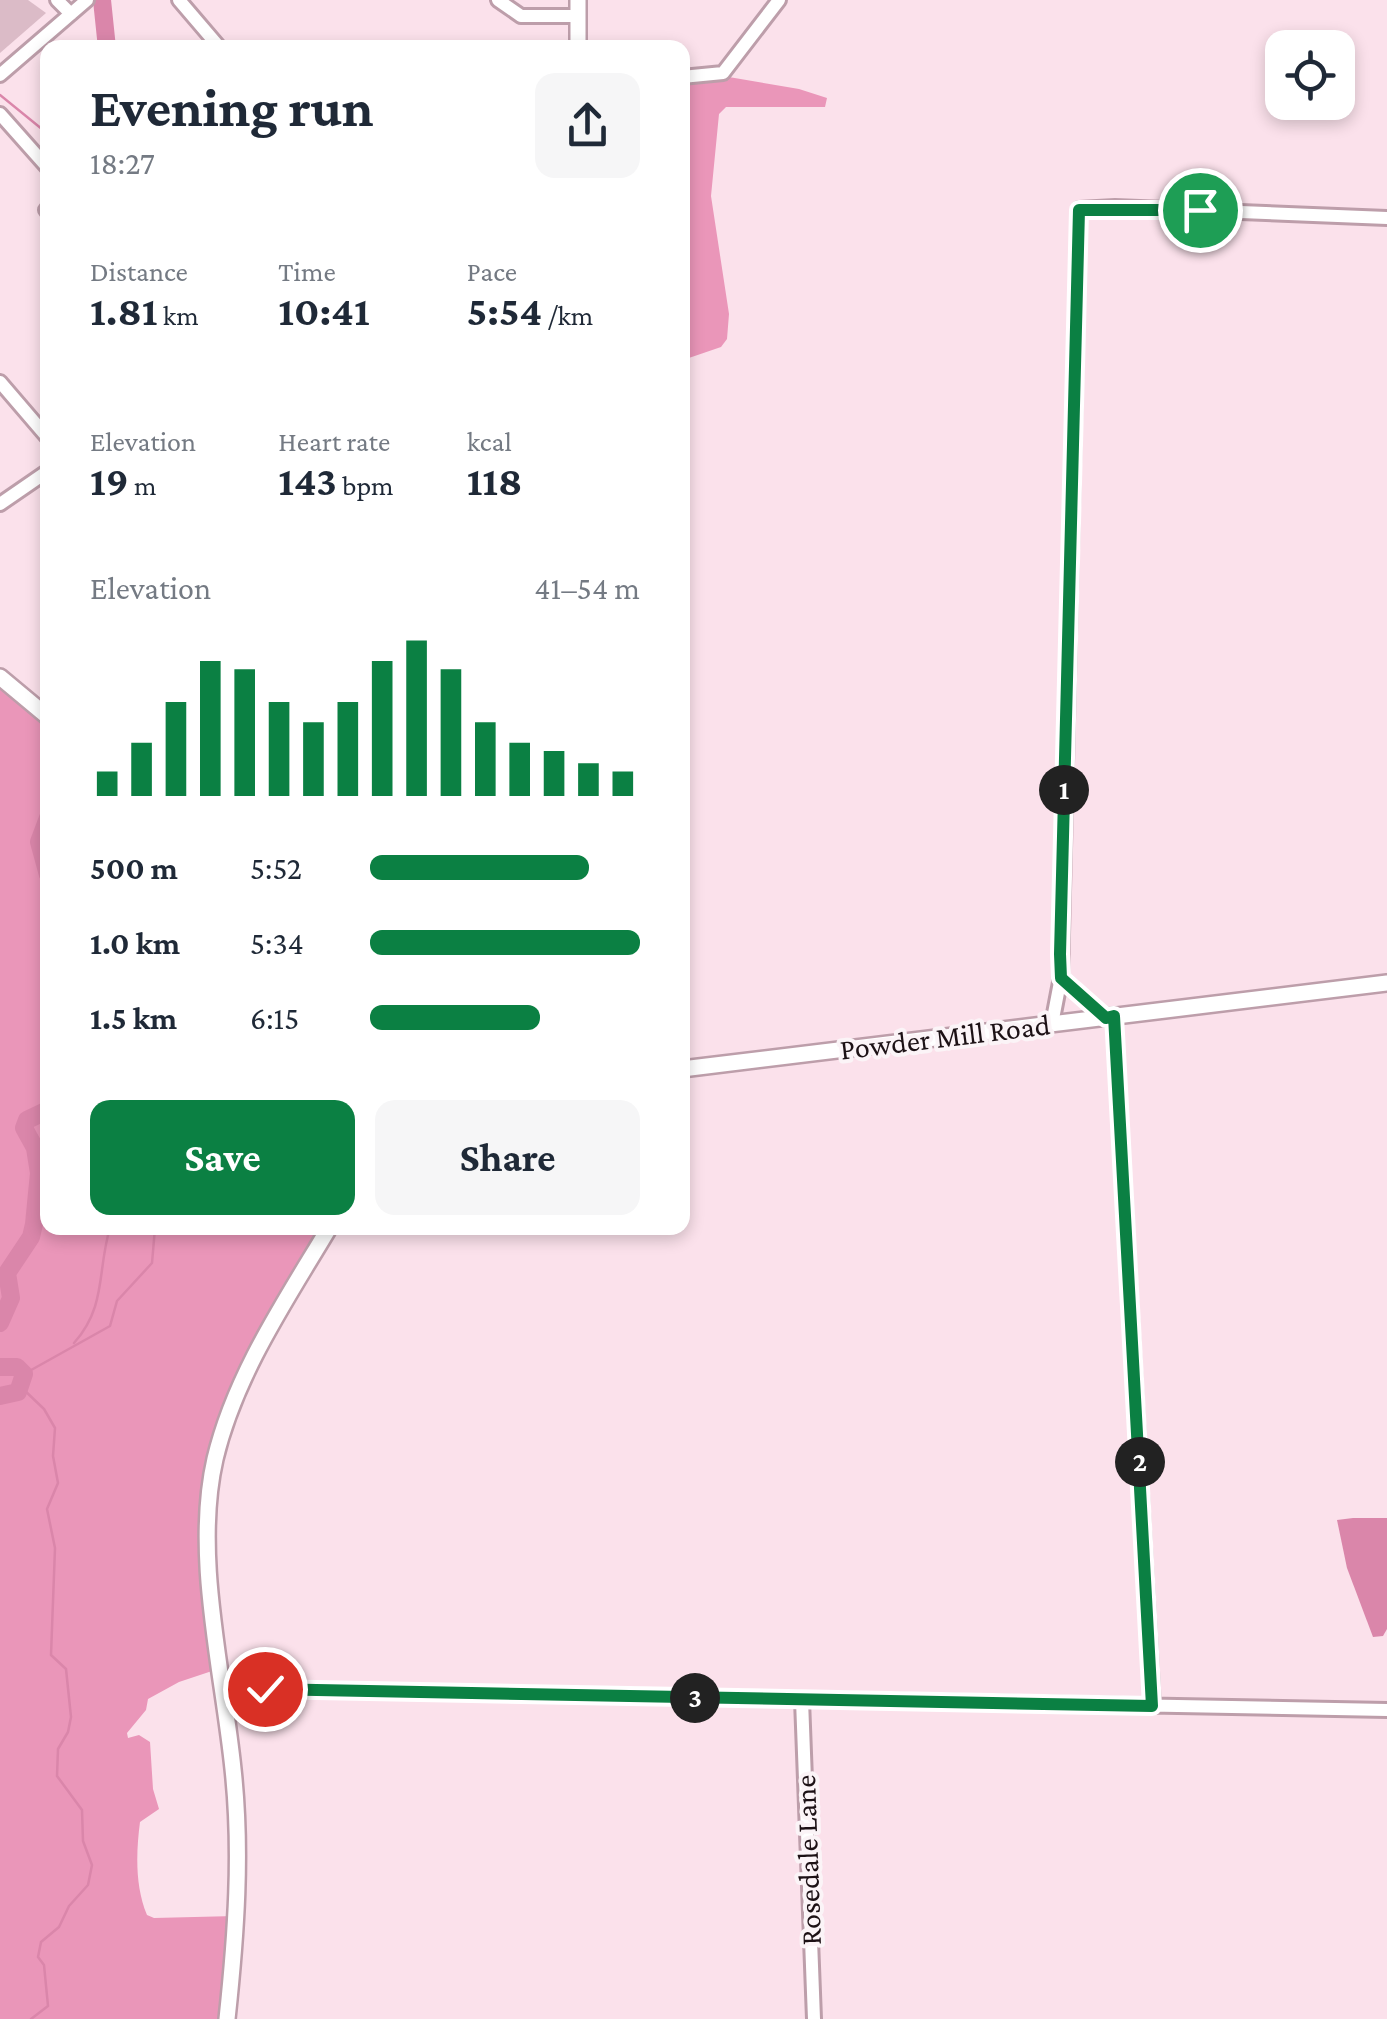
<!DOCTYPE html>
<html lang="en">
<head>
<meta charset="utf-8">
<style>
  :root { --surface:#fff; --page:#f6f6f7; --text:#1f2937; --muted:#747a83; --accent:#0b8043 }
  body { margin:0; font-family:"Crimson Pro",serif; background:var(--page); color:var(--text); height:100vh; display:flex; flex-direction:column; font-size:38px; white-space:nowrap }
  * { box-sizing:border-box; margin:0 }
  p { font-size:32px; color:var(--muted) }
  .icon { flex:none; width:55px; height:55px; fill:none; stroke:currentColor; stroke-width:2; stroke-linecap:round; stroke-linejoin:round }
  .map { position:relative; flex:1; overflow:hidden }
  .details { position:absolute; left:40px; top:40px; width:650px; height:1195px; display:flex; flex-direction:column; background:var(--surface); border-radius:20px; box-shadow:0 5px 15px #0003 }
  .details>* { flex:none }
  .buttons { position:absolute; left:1265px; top:30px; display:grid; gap:20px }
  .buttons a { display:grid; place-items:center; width:90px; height:90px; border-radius:20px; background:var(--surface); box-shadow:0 5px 15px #0003; font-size:50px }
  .pin { position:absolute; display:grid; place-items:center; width:85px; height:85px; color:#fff; margin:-42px; border:5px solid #fff; border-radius:50%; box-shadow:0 2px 10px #0007 }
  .km { position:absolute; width:50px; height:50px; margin:-25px; border-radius:50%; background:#222; color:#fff; font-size:28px; line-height:50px; text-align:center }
  .round { display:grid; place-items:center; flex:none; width:105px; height:105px; border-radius:20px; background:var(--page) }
  .summary { display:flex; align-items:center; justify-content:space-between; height:170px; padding:0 50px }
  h1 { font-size:55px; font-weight:700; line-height:75px }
  .metrics { display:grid; grid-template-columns:repeat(3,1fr); gap:15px; height:170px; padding:10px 50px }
  .metrics div { display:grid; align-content:center }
  .metrics b { font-size:42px; font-weight:700 }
  .metrics small { font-size:28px; font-weight:400 }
  .metrics p { font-size:28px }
  .chart { height:280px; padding:20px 50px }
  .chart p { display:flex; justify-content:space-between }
  .chart svg { width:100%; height:180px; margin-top:10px; stroke:var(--accent); stroke-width:6 }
  .action { display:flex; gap:20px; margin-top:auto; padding:20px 50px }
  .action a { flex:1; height:115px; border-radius:20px; background:var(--accent); color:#fff; font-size:40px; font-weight:700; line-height:115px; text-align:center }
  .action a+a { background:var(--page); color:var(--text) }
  ul { padding:0 50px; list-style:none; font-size:32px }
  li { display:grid; grid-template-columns:160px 120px 1fr; align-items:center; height:75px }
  li i { height:25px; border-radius:12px; background:var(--accent) }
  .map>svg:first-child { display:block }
  .forest { fill:#ea96b9 }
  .water { fill:#da86aa }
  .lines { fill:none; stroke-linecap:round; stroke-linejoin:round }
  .stream { stroke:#da86aa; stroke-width:2.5 }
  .river { stroke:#da86aa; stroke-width:18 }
  .building { fill:#dbbbc7 }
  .minor-casing { stroke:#bd9eaa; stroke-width:18 }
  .major-casing { stroke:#bd9eaa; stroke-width:20 }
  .minor { stroke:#fff; stroke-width:12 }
  .major { stroke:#fff; stroke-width:15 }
  .route-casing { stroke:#fff; stroke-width:20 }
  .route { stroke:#0b8043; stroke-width:12 }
  .labels { text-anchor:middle; stroke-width:8; stroke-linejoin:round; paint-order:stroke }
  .street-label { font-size:30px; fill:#1c1115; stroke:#fbf4f7 }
</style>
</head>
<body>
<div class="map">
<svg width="1387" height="2019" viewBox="0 0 1387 2019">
  <rect width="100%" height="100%" fill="#fbe1eb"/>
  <path class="forest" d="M717 75 799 89 827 98 825 107H726L719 114 711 196 729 314 727 339 721 347 683 360V77Z
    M0 677 47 717 48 1228H329L246 1375 210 1494 221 1668 179 1682 148 1699 146 1710 127 1733 128 1738 139 1735 150 1742 153 1789 159 1809 140 1822C136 1853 135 1886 147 1915L154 1918 235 1916 227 2019H0Z"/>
  <path class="water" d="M1353 1518H1387V1629L1383 1636 1373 1637 1347 1568 1337 1520Z"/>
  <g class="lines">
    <path class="stream" d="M0 95 48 134
      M74 1343C107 1306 97 1270 110 1228
      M24 1374 110 1326 117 1301 152 1263 155 1228
      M22 1388 44 1409 55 1428 53 1456 58 1483 47 1509 55 1548 51 1655 66 1669 71 1717 68 1732 58 1749 57 1776 82 1810 83 1841 92 1865 88 1885 69 1906 59 1927 41 1942 38 1957 44 1965 48 2006 31 2019"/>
    <path class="river" d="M102 0 107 48
      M48 818 39 842 48 875
      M0 1323 11 1298 7 1273 31 1237 34 1224 39 1173 35 1148 24 1128 27 1120 48 1110
      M0 1367H17L24 1374 18 1392 0 1396"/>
  </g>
  <path class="building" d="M0 0H28L46 13 0 53Z"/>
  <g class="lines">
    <g class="minor-casing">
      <path id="minor" d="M57 0 71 14
        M179 0 220 48
        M498 0 521 16H579
        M0 75 87 0
        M682 77 723 73 779 0
        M0 114 48 168
        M46 210 48 208
        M0 382 48 438
        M0 504 48 471
        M1061 977 1106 1018
        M1114 1017 1153 1706
        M1052 1024 1061 977 1079 209 1115 207 1387 218
        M224 1692 265 1689 1387 1710
        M802 1700 814 2019"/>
    </g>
    <g class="major-casing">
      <path id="major" d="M578 48V0
        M0 677 48 717
        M682 1069 1387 983
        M227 2019C236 1935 242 1852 233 1769 223 1671 193 1555 215 1459 235 1375 286 1300 329 1228"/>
    </g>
    <use href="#minor" class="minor"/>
    <use href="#major" class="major"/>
  </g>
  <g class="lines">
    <g class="route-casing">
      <path id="route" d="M265 1689 1152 1706 1114 1016 1106 1018 1061 978 1060 954 1079 210H1200"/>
    </g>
    <use href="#route" class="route"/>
  </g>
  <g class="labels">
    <g class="street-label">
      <text transform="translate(945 1037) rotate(-7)" y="10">Powder Mill Road</text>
      <text transform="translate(808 1860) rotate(-92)" y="10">Rosedale Lane</text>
    </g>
  </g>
</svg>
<div class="buttons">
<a><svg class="icon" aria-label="locate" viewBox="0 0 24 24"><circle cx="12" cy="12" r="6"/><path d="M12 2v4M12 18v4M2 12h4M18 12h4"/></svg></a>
</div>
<div class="pin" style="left:1200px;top:210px;background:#1e9e55"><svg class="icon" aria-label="arrive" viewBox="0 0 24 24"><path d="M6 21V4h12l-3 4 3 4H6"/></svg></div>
<div class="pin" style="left:265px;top:1689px;background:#d93025"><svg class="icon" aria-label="check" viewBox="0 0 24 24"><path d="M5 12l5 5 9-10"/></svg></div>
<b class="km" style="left:1064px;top:790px">1</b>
<b class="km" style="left:1140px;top:1462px">2</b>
<b class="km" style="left:695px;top:1698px">3</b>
<section class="details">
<div class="summary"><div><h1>Evening run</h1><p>18:27</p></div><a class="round"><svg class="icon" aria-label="share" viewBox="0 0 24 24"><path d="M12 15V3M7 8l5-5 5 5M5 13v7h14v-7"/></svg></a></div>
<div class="metrics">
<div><p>Distance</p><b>1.81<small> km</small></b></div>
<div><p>Time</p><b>10:41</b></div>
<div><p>Pace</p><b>5:54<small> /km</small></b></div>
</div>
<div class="metrics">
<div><p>Elevation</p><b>19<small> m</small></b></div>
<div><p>Heart rate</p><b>143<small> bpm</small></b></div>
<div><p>kcal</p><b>118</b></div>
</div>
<div class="chart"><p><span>Elevation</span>41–54 m</p>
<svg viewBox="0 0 160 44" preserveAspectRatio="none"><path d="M5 44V38M15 44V31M25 44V21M35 44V11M45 44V13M55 44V21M65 44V26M75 44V21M85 44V11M95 44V6M105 44V13M115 44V26M125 44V31M135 44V33M145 44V36M155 44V38"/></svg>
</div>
<ul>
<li><b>500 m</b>5:52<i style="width:81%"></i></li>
<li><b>1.0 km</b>5:34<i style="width:100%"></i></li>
<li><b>1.5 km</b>6:15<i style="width:63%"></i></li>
</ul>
<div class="action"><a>Save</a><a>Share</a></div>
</section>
</div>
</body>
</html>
